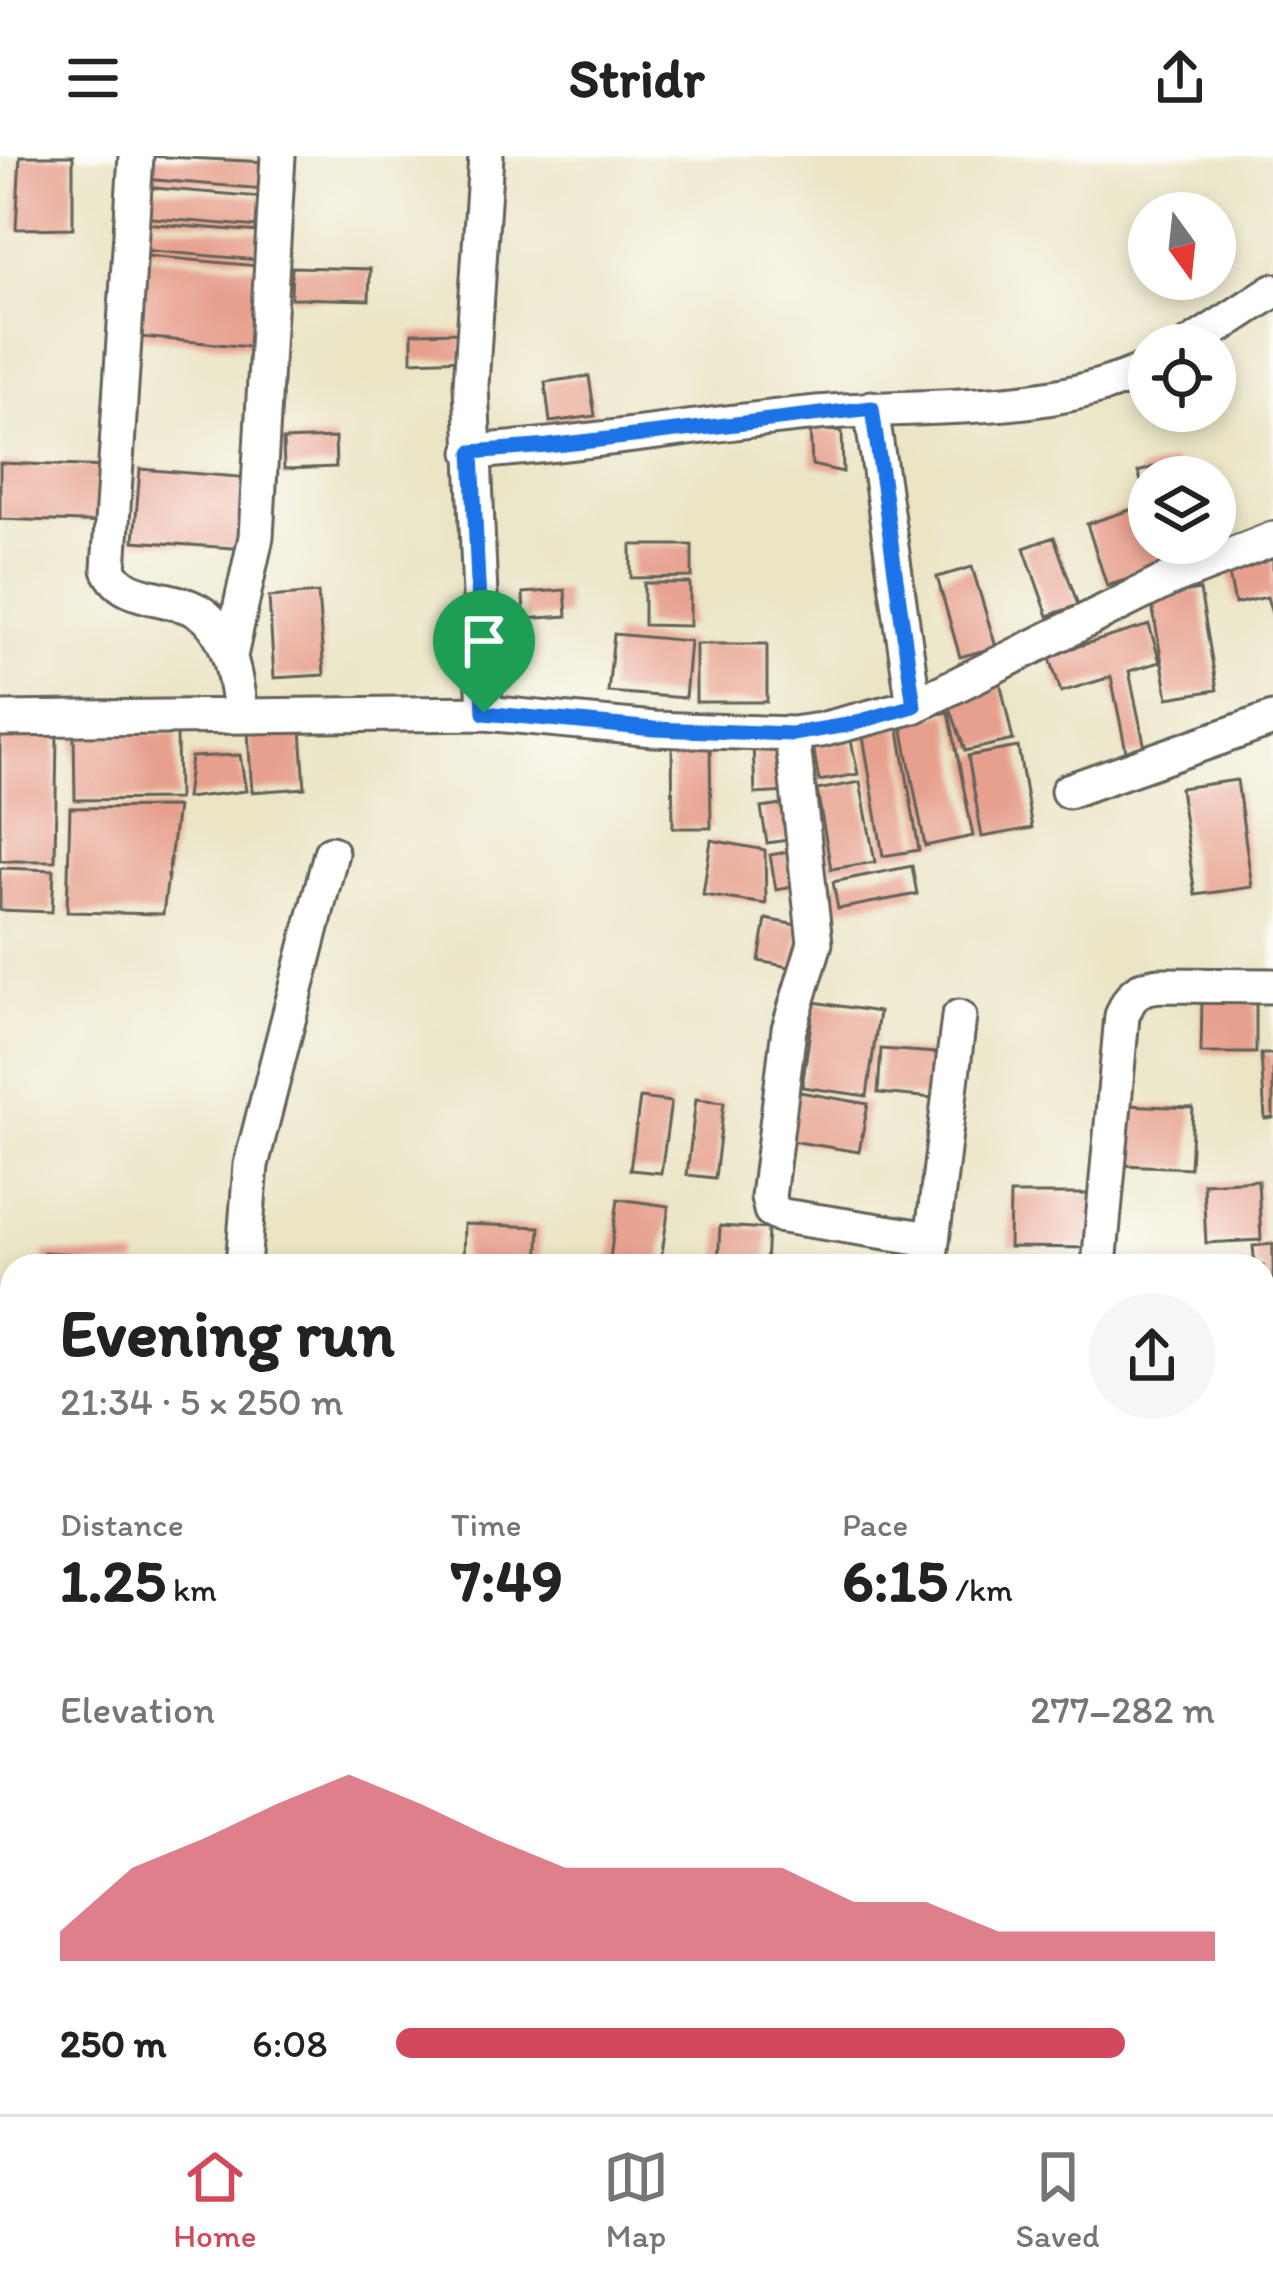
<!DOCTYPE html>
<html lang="en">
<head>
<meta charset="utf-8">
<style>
  :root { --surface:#fff; --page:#f6f6f6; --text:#222; --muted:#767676; --line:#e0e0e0; --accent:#d1495b }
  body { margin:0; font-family:Itim,sans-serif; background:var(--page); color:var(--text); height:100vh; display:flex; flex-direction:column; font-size:45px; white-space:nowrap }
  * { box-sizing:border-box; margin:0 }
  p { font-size:39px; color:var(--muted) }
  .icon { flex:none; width:66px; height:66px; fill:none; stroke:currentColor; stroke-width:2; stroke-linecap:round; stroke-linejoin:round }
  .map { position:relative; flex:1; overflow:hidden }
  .drawer { position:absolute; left:0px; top:1098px; width:1275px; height:861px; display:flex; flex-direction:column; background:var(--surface); border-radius:36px 36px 0 0; box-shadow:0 6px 18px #0003 }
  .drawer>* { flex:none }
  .needle { width:78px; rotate:165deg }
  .controls { position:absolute; left:1128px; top:36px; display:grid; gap:24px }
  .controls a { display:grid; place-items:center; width:108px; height:108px; border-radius:50%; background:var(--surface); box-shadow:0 6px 18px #0003; font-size:60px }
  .pin { position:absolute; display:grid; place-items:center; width:102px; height:102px; color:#fff; margin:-123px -51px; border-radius:50% 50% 50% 0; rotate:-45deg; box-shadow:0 0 12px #0007 }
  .pin .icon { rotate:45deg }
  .round { display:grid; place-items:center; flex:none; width:126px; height:126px; border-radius:63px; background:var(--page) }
  .head { display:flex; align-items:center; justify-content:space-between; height:204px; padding:0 60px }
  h1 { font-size:66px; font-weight:700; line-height:90px }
  .stats { display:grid; grid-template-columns:repeat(3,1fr); gap:18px; height:204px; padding:12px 60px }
  .stats div { display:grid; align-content:center }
  .stats b { font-size:60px; font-weight:700 }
  .stats small { font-size:33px; font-weight:400 }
  .stats p { font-size:33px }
  .chart { height:336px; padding:24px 60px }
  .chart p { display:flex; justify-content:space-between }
  .chart svg { width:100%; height:216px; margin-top:12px; fill:var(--accent); opacity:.7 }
  ul { padding:0 60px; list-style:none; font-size:39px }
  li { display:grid; grid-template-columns:192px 144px 1fr; align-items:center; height:90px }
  li i { height:30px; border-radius:15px; background:var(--accent) }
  header { display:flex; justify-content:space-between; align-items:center; height:156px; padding:0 60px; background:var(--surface); font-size:54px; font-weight:700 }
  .menu { display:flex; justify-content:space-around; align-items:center; height:168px; border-top:3px solid var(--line); background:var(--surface); font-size:33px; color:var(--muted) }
  .menu a { display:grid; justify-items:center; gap:6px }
  .menu .current { color:var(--accent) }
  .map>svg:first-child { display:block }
  .building { fill:#e7a08e }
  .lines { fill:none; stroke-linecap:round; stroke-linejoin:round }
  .service-casing { stroke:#646258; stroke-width:22 }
  .minor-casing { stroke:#646258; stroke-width:39 }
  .tertiary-casing { stroke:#646258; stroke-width:48 }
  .service { stroke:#fff; stroke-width:16 }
  .minor { stroke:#fff; stroke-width:33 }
  .tertiary { stroke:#fff; stroke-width:42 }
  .route-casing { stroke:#fff; stroke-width:24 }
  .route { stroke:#1a73e8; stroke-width:15 }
</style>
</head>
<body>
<header><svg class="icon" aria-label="menu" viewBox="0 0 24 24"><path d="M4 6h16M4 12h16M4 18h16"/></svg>Stridr<svg class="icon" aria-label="share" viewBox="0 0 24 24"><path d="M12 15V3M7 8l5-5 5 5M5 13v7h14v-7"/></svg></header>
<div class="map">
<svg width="1273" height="1958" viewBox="0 0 1273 1958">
  <rect width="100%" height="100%" fill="#fdfcf7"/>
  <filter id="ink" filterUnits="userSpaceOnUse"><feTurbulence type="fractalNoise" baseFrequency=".00833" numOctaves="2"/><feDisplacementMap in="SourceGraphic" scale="24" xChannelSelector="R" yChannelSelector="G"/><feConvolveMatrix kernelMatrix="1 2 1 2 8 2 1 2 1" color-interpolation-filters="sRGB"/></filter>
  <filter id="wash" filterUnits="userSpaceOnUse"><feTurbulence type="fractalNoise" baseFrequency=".004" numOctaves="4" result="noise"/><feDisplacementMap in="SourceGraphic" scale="48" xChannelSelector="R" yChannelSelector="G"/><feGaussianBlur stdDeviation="2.7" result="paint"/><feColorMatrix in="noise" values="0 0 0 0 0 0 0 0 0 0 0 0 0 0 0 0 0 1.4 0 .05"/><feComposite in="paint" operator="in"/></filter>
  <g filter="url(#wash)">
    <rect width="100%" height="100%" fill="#ebe5c6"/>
    <g id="blocks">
      <path class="building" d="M20 0H73V72L16 73Z
        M145 0 267 6 264 33 144 23Z
        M143 31 262 41 259 71 140 61Z
        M143 67 260 76 258 104 141 94Z
        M147 100 259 110 251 191 140 181Z
        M292 111 370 113 369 144 291 142Z
        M463 176 464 203 412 205V177Z
        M589 220 595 260 550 266 545 226Z
        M810 271 842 276 843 316 812 309Z
        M335 282 336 311 284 313 283 284Z
        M1173 305 1178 321H1149L1148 347 1138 316Z
        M0 307 109 311 108 367 0 363Z
        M140 313 252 322 246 393 134 385Z
        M1142 350 1149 387H1154L1162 412 1107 430 1087 368Z
        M1054 381 1078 449 1048 460 1024 392Z
        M631 389H692V421L631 422Z
        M1273 403V461L1267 441 1235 448 1228 413Z
        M972 411 996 491 960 501 937 421Z
        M644 427H690V470L644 469Z
        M565 434 567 460 524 463 523 437Z
        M1200 434 1217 534 1168 542 1151 442Z
        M318 437 324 519 274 522 269 441Z
        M1149 469 1160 506 1129 515 1146 597 1127 600 1111 521 1061 536 1049 499Z
        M614 478 690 485 685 542 608 536Z
        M696 488H767V546H696Z
        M998 516 1013 584 965 595 949 548Z
        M949 556 973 680 925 690 901 565Z
        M898 568 919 694 883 700 862 574Z
        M301 573 305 632 252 636 248 577Z
        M177 577 178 643 75 644 74 579Z
        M0 578 57 579 55 705H0Z
        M851 584 858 618 819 625 813 589Z
        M710 585 711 672H673L672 586Z
        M786 587 788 636 755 638 753 588Z
        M1018 591 1032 672 982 681 968 600Z
        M240 599 246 635 186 642 191 601Z
        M1237 624 1252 731 1195 739 1180 632Z
        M860 626 875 706 831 713 817 634Z
        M789 648 795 683 767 687 761 652Z
        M177 651 163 758 67 756 70 652Z
        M711 684 765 694 766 748 703 739Z
        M799 694 804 729 776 734 770 699Z
        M912 710 917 738 838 753 833 726Z
        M0 712 54 714 52 756 0 754Z
        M766 763 801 770 794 812 759 805Z
        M1202 842H1256V897H1201Z
        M814 846 879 856 867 940 802 931Z
        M881 893 949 898 945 943 878 937Z
        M1261 898H1273V962L1265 963Z
        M794 935 868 948 859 996 785 984Z
        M640 942 671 946 661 1017 630 1014Z
        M696 943 724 946 715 1022 687 1019Z
        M1124 949 1193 952 1190 1012 1122 1009Z
        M1258 1024 1261 1084 1206 1087 1203 1027Z
        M1010 1038H1097L1096 1092 1009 1091Z
        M618 1043 669 1050 660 1110H609Z
        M464 1068 540 1071 538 1110 463 1107Z
        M720 1070 768 1073 766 1110H718Z
        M1273 1088V1130L1263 1131V1110H1255L1253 1090Z
        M44 1096 137 1102 136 1110H44Z
        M1263 1584H1273V1789L1263 1790Z
        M0 1698 12 1703 11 1797 0 1793Z
        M0 1871 12 1877V1929L0 1925Z
        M57 1947H84L82 1957 57 1948Z
        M96 1947H142L139 1958H92Z
        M514 1947H577V1958H513Z
        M724 1947H788L789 1958H725Z
        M792 1947H1207V1958H792Z"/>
    </g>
  </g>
  <g filter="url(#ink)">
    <use href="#blocks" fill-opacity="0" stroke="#646258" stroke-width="3"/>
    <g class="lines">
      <g class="service-casing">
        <path id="service" d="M1223 1947 1224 1958
          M405 1958 406 1947"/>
      </g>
      <g class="minor-casing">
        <path id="minor" d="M136 0 109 413C126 453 188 433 214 469 233 494 236 530 241 560
          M1190 189 1273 135
          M871 252 914 550
          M472 296C588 288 702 268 817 257 927 247 1047 260 1149 212
          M230 500 256 381 278 0
          M485 557 471 229 486 0
          M0 563 485 557 654 573 792 578 821 574 914 550 1172 422 1273 383
          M792 578 815 787 789 873 768 1041 771 1054 783 1060 931 1083
          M1068 635 1273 563
          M243 1110 251 1009 331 697
          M929 1110 959 861
          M1099 1110 1122 860C1131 838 1136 831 1161 829L1273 830
          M1263 1413H1273
          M0 1654 12 1659
          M0 1850 12 1856
          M180 1958 190 1947"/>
      </g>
      <g class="tertiary-casing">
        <path id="tertiary" d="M0 1955 9 1958"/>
      </g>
      <use href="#service" class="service"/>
      <use href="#minor" class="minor"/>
      <use href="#tertiary" class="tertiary"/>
    </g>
  </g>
  <g class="lines" filter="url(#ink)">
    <g class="route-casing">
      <path id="route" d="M872 252 914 550 847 569 792 578 654 573 484 557 472 296 548 290Z"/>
    </g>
    <use href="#route" class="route"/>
  </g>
</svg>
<div class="controls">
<a><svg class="needle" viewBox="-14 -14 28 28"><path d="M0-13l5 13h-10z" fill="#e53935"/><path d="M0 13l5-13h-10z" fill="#767676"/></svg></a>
<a><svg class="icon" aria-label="locate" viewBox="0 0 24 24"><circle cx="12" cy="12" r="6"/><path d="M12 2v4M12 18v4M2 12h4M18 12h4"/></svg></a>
<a><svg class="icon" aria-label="layers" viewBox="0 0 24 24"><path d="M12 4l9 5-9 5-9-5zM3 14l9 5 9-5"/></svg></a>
</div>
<div class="pin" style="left:484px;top:557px;background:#1e9e55"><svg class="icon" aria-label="arrive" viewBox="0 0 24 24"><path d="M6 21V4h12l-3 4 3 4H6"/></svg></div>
<section class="drawer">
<div class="head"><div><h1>Evening run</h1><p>21:34 · 5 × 250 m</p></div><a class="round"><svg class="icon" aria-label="share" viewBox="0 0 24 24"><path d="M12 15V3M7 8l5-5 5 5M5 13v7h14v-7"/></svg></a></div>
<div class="stats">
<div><p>Distance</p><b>1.25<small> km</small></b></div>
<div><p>Time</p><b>7:49</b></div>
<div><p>Pace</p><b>6:15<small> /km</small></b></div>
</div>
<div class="chart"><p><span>Elevation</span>277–282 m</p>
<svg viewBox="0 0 160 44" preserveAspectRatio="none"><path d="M0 44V38L10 25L20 19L30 12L40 6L50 12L60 19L70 25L80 25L90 25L100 25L110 32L120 32L130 38L140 38L150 38L160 38V44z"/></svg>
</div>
<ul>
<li><b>250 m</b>6:08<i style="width:89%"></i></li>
</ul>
</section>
</div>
<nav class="menu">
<a class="current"><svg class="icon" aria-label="home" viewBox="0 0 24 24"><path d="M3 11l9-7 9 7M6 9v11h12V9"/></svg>Home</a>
<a><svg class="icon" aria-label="map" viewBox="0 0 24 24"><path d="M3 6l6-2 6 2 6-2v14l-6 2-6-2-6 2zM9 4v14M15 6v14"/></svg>Map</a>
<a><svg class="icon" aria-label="saved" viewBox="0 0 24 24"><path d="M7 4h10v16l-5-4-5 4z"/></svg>Saved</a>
</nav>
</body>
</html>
